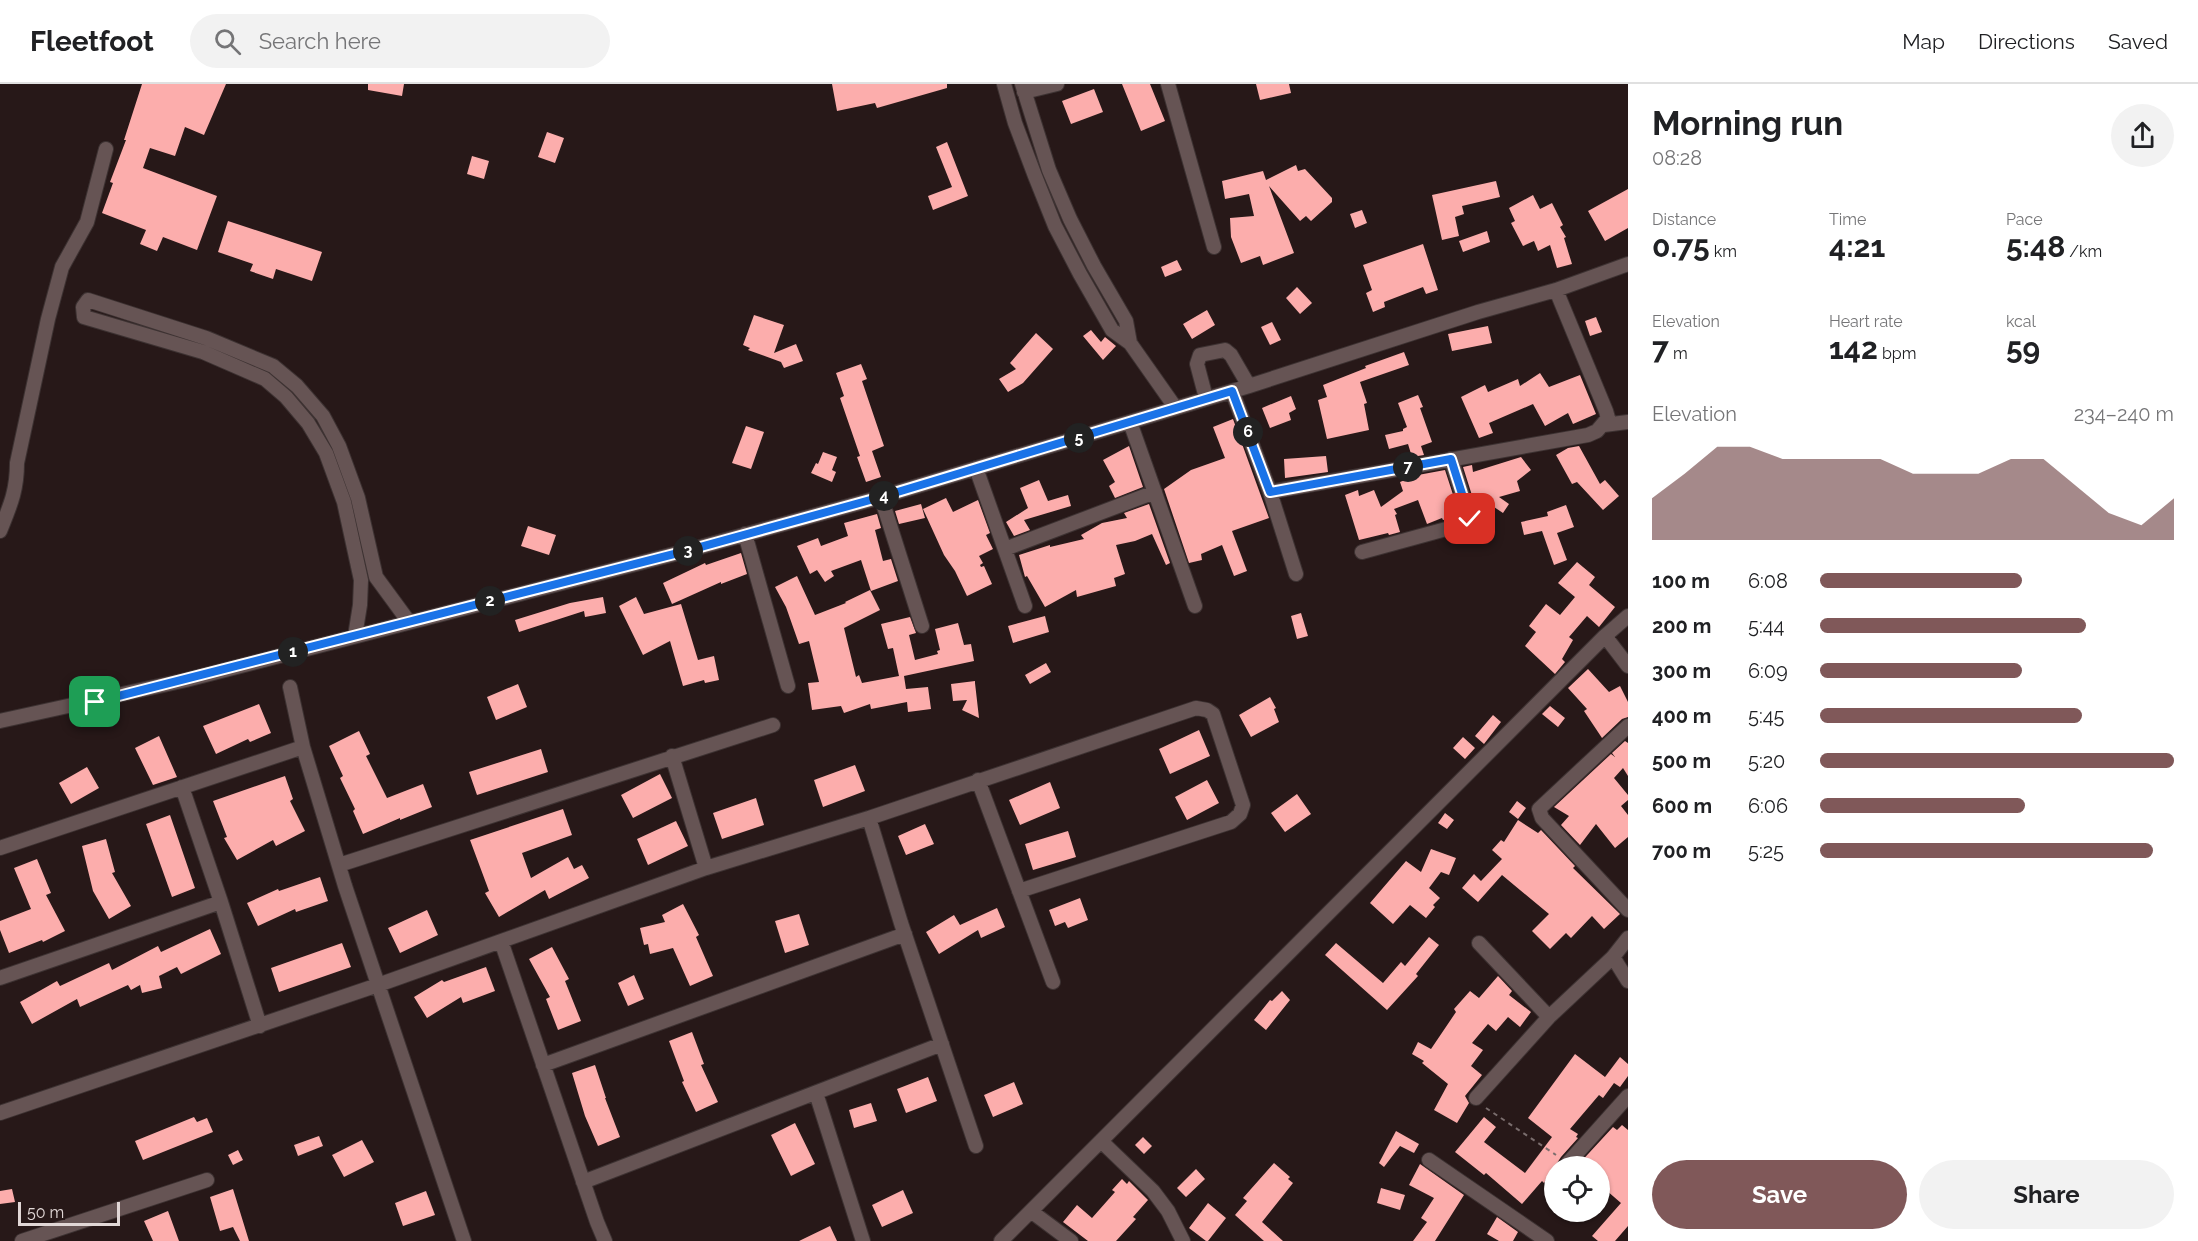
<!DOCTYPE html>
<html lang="en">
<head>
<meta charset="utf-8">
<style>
  :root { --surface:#fff; --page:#f2f2f2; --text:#202124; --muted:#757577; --line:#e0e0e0; --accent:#805859 }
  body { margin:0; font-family:Raleway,sans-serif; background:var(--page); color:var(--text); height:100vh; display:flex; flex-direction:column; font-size:22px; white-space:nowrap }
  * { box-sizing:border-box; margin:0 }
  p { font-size:20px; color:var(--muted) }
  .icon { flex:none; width:33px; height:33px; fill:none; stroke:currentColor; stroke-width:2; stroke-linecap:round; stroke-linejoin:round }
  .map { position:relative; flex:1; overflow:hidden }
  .panel { display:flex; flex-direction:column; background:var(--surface); width:570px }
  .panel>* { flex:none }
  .buttons { position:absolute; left:1544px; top:1072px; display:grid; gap:12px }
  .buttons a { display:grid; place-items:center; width:66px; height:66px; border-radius:50%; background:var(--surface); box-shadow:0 2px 4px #0004; font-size:30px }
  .scale { position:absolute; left:18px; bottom:15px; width:102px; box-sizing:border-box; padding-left:6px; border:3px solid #e1d7d6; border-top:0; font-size:16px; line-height:21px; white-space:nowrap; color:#e1d7d6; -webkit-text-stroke:4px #271818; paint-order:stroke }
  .pin { position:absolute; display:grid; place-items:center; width:51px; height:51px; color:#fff; margin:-26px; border-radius:12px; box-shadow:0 3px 9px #0006 }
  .km { position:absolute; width:30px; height:30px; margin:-15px; border-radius:50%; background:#222; color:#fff; font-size:16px; line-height:30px; text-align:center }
  .round { display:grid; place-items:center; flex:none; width:63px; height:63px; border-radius:32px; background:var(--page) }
  .head { display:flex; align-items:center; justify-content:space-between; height:102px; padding:0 24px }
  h1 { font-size:33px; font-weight:700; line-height:45px }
  .stats { display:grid; grid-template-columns:repeat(3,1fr); gap:9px; height:102px; padding:6px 24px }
  .stats div { display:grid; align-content:center }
  .stats b { font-size:30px; font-weight:700 }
  .stats small { font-size:16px; font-weight:400 }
  .stats p { font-size:16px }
  .chart { height:168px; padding:12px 24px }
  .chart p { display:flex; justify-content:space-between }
  .chart svg { width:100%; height:108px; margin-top:6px; fill:var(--accent); opacity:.7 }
  .action { display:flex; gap:12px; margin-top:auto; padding:12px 24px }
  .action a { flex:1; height:69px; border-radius:36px; background:var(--accent); color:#fff; font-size:24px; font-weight:700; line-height:69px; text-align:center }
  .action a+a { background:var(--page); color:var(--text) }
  ul { padding:0 24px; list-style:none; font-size:20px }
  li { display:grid; grid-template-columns:96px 72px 1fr; align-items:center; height:45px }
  li i { height:15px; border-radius:8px; background:var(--accent) }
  header { display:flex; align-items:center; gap:36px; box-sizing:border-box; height:84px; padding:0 30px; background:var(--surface); border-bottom:2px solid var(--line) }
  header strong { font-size:28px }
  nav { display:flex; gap:33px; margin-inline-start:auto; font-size:21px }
  .search { width:420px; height:54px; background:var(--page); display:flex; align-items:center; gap:15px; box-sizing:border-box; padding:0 21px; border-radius:33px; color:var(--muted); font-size:22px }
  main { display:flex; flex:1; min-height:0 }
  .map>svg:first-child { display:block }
  .building { fill:#fcadac }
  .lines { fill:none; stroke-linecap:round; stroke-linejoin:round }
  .minor-casing { stroke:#3d3232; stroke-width:16 }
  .path { stroke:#7a6d6d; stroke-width:2; stroke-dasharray:4.5 4.5; stroke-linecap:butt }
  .minor { stroke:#665454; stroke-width:14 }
  .route-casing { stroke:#fff; stroke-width:12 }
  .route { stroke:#1a73e8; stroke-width:8 }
</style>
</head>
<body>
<header>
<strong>Fleetfoot</strong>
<div class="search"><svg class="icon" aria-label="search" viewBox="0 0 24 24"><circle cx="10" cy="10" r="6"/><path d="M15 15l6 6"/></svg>Search here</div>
<nav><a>Map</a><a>Directions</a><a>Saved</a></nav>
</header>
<main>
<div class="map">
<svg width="1628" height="1157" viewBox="0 0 1628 1157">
  <rect width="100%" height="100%" fill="#271818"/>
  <path class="building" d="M142 0H226L204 51 185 43 175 72 150 64 143 84 217 112 197 166 163 153 157 167 140 160 146 146 102 129 113 99 110 98 126 56H124Z
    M368 0H404L402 12 368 6Z
    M832 0H947V4L877 24 875 19 837 27Z
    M1122 0H1150L1165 37 1141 47Z
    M1256 0H1289L1291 9 1260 16Z
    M1094 5 1103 28 1071 40 1062 17Z
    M547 48 564 54 555 79 538 73Z
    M947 58 968 112 933 126 928 112 952 103 936 63Z
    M472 72 489 77 484 95 467 90Z
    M1296 81 1298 87 1305 85 1332 114V118L1311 137 1306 132 1300 137 1269 102 1294 169 1263 181 1260 172 1241 179 1231 153 1230 134 1254 132 1249 110 1225 115 1222 97 1263 87 1266 96Z
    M1496 97 1500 113 1462 122 1464 130 1455 133 1459 152 1442 156 1432 111Z
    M1628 105V144L1605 157 1588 127Z
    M1533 111 1540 125 1552 119 1563 141 1560 143 1566 153 1564 154 1572 180 1557 184 1550 161 1538 167 1534 157 1523 162 1511 139 1515 137 1509 124Z
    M1362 126 1367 139 1355 144 1350 130Z
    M228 137 322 168 312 197 276 185 273 195 250 187 253 180 218 168Z
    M1487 147 1490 158 1463 168 1459 157Z
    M1423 160 1438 206 1426 210 1423 203 1384 218 1385 223 1373 228 1366 209 1372 206 1363 181Z
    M1177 176 1182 186 1165 193 1161 183Z
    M1297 203 1312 219 1300 230 1286 214Z
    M1207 226 1215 241 1192 255 1183 240Z
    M754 231 784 241 774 269 796 260 803 277 784 284 781 278 748 266 750 264 743 261Z
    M1596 233 1602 248 1590 252 1585 237Z
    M1272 238 1281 256 1270 261 1261 243Z
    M1488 242 1492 259 1452 267 1448 250Z
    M1091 246 1101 258 1105 253 1116 262 1103 276 1083 252Z
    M1036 249 1053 265 1023 299 1008 308 999 295 1016 285 1010 279Z
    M1404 268 1409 281 1360 298 1367 319 1364 320 1369 346 1327 355 1318 316 1327 313 1323 301 1366 284 1365 282Z
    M861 280 867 295 862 297 884 362 872 367 881 393 866 398 857 373 860 372 840 314 844 312 836 289Z
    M1540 289 1549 303 1580 291 1596 330 1573 340 1568 329 1545 342 1533 320 1489 339 1493 349 1479 354 1461 313 1485 301 1488 308 1518 295 1520 302Z
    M1418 311 1423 323 1420 324 1432 358 1421 362 1424 371 1412 373 1408 360 1389 365 1385 351 1403 347V345L1407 343 1398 319Z
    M1291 312 1296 325 1289 329 1291 336 1270 344 1262 324Z
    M1233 335 1269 434 1232 447 1247 487 1234 492 1222 461 1201 470 1202 476 1189 479 1164 405 1191 386 1225 374 1213 343Z
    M746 342 764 348 751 385 732 379Z
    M1129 362 1143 403 1115 414 1109 402 1115 398 1103 376Z
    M1579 362 1600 400 1605 396 1619 412 1603 426 1577 398 1572 400 1556 371 1568 364Z
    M823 368 837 373 832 386 836 388 832 398 811 389 816 379 818 380Z
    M1326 372 1328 388 1285 394 1284 375Z
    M1521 373 1531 386 1517 397 1520 407 1499 413 1509 420 1503 429 1488 419 1476 424 1463 383 1472 381 1473 388Z
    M1445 386 1460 432 1443 436 1442 434 1427 440 1418 416 1394 425 1397 430 1395 431 1400 448 1389 451 1388 449 1359 456 1345 411 1358 406 1359 412 1374 406 1381 423 1403 407 1400 398 1418 391Z
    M1039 396 1048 417 1068 411 1071 422 1024 436 1030 446 1014 452 1006 438 1028 424 1020 404Z
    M946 414 953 428 978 416 990 449 986 451 993 465 979 472 983 479 980 481 981 483 984 482 992 500 967 512 955 487 944 471 923 425Z
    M921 420 925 434 899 440 895 427Z
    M1149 420 1170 479 1166 481 1152 450 1135 457 1116 461 1125 490 1114 494 1116 502 1077 513 1076 506 1045 523 1027 492 1025 493 1019 471 1050 461V463L1084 455 1081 451 1102 439 1127 434 1124 429Z
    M1566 421 1574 443 1557 449 1567 476 1554 481 1542 447 1524 451 1521 438 1548 432 1547 428Z
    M877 430 881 444 875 446 883 477 891 475 898 497 871 507 861 476 831 487 834 492 825 498 817 486 810 490 797 462 818 454 821 462 848 452 844 439Z
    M528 442 556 451 549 471 521 462Z
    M741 469 747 490 721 500V498L672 520 663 499 705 479 706 481Z
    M1577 478 1595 493 1589 501 1615 523 1599 543 1587 532 1569 553 1573 556 1562 575 1565 578 1555 590 1525 562 1536 548 1529 542 1546 520 1560 531 1575 513 1558 499Z
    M797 492 815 531 846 519 845 518 870 506 880 526 844 544 856 593 859 591 862 599 899 592 893 564 888 565 881 540 910 533 916 549 909 551 915 576 938 570 937 567 940 566 935 545 958 539 964 561 971 560 974 577 904 592 906 605 928 603 931 625 908 628 907 618 871 625 870 620 844 629 841 622 812 626 808 599 819 598 809 557 799 560 786 523 775 503Z
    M603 513 606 529 585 533 584 527 519 548 515 536 570 519Z
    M636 513 644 530 681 520 698 576 714 572 719 596 705 599 704 596 683 602 670 557 643 571 619 522Z
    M1301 529 1308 552 1297 555 1291 532Z
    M1045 532 1049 548 1013 559 1008 542Z
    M1046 579 1051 588 1030 600 1025 591Z
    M1588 585 1609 608 1620 602 1628 618V633L1622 635 1602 654 1584 627 1587 625 1568 604Z
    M975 597V599L979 634 962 626 967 616 953 617 951 600Z
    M518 600 527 623 496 636 487 613Z
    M1270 613 1276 624 1274 625 1279 638 1251 653 1239 631Z
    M259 620 271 649 250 658 248 655 216 670 203 642Z
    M1550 622 1565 634 1558 643 1542 630Z
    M1493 631 1501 638 1484 660 1475 652Z
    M1199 646 1210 672 1170 690 1159 665Z
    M359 647 370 670 366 672 387 714 423 700 432 723 400 736V734L363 750 353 727 355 725 340 694 343 692 329 662Z
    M159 652 177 693 153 701 135 664Z
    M1463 653 1475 664 1465 675 1453 664Z
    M1625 657 1628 659V692L1623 684 1614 694 1628 711V716L1621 722 1628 731V753L1615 764 1596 740 1580 761 1561 741 1569 732 1554 723 1611 670 1615 673 1612 669Z
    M541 665 548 688 477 711 469 688Z
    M855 681 865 707 823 723 814 696Z
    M87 683 99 704 71 720 59 699Z
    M660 690 672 714 633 734 621 711Z
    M285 692 293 715 290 717 305 747 276 762 273 756 237 776 224 754 227 753 213 717Z
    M1207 696 1219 719 1187 736 1175 713Z
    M1050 698 1060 724 1020 741 1009 716Z
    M1297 710 1311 730 1285 748 1271 729Z
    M756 714 764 741 722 755 713 729Z
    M1517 717 1526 724 1518 735 1509 728Z
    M563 725 572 751 522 769 531 794 568 773 574 785 582 781 589 794 549 815 545 806 499 833 485 809 489 807 470 756Z
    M1445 729 1454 736 1447 745 1438 739Z
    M170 731 195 804 172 813 146 740Z
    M1518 736 1538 749 1541 746 1575 782 1573 784 1620 830 1604 845 1592 832 1571 854 1566 849 1550 865 1532 847 1549 830 1502 791 1478 818 1462 804 1474 790 1481 797 1502 775 1492 766 1501 756 1504 758Z
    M676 737 688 762 648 781 637 755Z
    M925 740 934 760 906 771 898 752Z
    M1068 747 1076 773 1033 786 1025 760Z
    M106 755 115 788 112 789 131 822 109 835 93 807 82 762Z
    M1431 765 1456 774 1449 791 1441 788 1429 804 1440 814 1433 821 1435 823 1426 834 1410 821 1393 840 1370 819 1406 777 1421 788Z
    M37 775 51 809 46 811 65 847 43 858 42 856 9 869 0 846V837L31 825 14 784Z
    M320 793 328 817 296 828 295 825 258 842 247 819 278 805 279 807Z
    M1080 814 1088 836 1068 844 1065 838 1055 842 1049 826Z
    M683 820 699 851 696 853 713 892 690 902 673 864 650 870 648 860 644 861 640 844 665 838 662 831Z
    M997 824 1005 843 981 854 978 846 939 870 926 848 954 831 960 841Z
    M427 826 438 851 400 869 388 844Z
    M799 830 809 861 785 869 775 837Z
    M210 845 221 870 181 890 177 883 159 892 162 904 142 909 140 901 131 906 128 901 80 923 77 915 32 940 20 918 57 897 60 902 109 879 112 886 158 862 161 868Z
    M1429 853 1439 861 1416 890 1418 892 1387 926 1325 871 1336 859 1383 899 1401 878 1405 882Z
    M342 859 351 883 279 908 271 884Z
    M552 863 569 895 565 897 581 937 558 946 546 915 550 913 529 875Z
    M486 883 495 907 463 919 461 913 427 934 414 913 442 896 444 898Z
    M634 891 644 915 628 922 618 899Z
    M1498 892 1512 907 1509 911 1531 928 1520 943 1508 933 1496 947 1488 940 1472 959 1483 966 1471 982 1482 991 1465 1012 1469 1019 1457 1039 1434 1026 1448 1000 1422 979 1424 977 1412 970 1418 958 1431 965 1456 928 1454 925 1470 907 1479 914Z
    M1282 907 1290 916 1266 946 1254 936 1270 916 1272 917Z
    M692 948 704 980 701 981 718 1018 696 1028 682 998 684 997 669 957Z
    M1575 970 1605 993 1620 973 1628 980V992L1620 1003 1614 999 1603 1014 1599 1011 1570 1045 1578 1050 1576 1053 1578 1054 1561 1073 1544 1099 1542 1097 1522 1120 1486 1089 1484 1091 1455 1068 1484 1033 1496 1043 1484 1058 1525 1089 1552 1053 1528 1034Z
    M595 981 606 1014H605L620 1053 598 1062 585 1032 572 989Z
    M928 993 937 1017 906 1029 897 1005Z
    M1014 998 1023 1020 993 1033 984 1011Z
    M871 1019 877 1037 854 1044 849 1026Z
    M194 1033 197 1038 207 1034 213 1048 143 1076 135 1057Z
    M795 1039 815 1080 791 1092 771 1051Z
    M1622 1041 1628 1046V1142L1615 1157H1598L1592 1152 1621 1119 1599 1100V1083L1577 1082 1613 1043 1617 1046Z
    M1396 1047 1419 1060 1414 1069 1400 1062 1384 1083 1379 1079Z
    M319 1052 323 1062 298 1072 294 1061Z
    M1143 1053 1152 1062 1144 1070 1135 1061Z
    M362 1056 374 1078 344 1093 332 1071Z
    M238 1066 243 1076 233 1081 228 1071Z
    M1274 1079 1290 1093 1288 1095 1293 1099 1262 1138 1283 1157H1264L1235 1131 1247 1117 1243 1114Z
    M1420 1080 1464 1111 1435 1157H1413L1427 1138 1421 1134 1434 1114 1409 1101Z
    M1196 1085 1205 1095 1186 1113 1177 1104Z
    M1122 1095 1127 1100 1129 1097 1148 1116 1133 1133 1136 1135 1116 1157H1088L1063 1138 1077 1121 1092 1134 1115 1108 1112 1106Z
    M1381 1104 1405 1111 1400 1126 1377 1119Z
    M12 1105 15 1118 0 1120V1107Z
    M233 1105 249 1157H240L233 1143 220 1147 210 1113Z
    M903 1106 913 1129 882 1143 872 1121Z
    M426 1107 435 1131 403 1142 395 1119Z
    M1208 1119 1226 1134 1208 1157H1206L1189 1144Z
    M168 1127 179 1157H153L144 1137Z
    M1497 1133 1518 1148 1513 1157H1499L1487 1150Z
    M830 1142 837 1157H799Z"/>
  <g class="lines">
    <g class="minor-casing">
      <path id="minor" d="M1004 0 1015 39 1035 92 1055 142 1080 190 1112 246 1130 259 1175 323
        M1022 0 1049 86 1070 135 1094 182 1126 237 1130 259
        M1168 0 1214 163
        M1024 8 1057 0
        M1232 307 1270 408 1296 490
        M1206 314 1197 280 1200 271 1225 266 1231 271 1249 302
        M1130 338 1195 522
        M1604 341 1628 338
        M976 384 1025 522
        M1270 408 1588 351 1597 347 1608 334 1606 327 1556 206
        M881 413 922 542
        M0 447C10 422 17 407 17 379L48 235 62 183 87 138 106 65
        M745 450 788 602
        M1005 465 1155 408
        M1362 468 1468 439 1470 435 1451 375
        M355 552 360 521 361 496 344 418 326 369 308 339 286 313 265 295 203 268 84 233 83 223 88 216 206 254 273 282 297 302 323 332 339 362 358 414 376 493 409 538
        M1605 552 1628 582
        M290 603 303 663 345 802 464 1157
        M0 637 186 596 686 467 881 413 1249 302 1478 228 1556 206 1628 180
        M1628 642 1539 725 1542 734 1628 826
        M672 672 706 784
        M978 696 1053 898
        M182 703 221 818 260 942
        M869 734 901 839 976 1062
        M0 764 303 663
        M339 781 773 641
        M501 857 597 1138 605 1157
        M1479 859 1549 933
        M1613 873 1628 897
        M0 894 221 818
        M543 981 905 850
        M816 1009 863 1157
        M1476 1014 1549 933 1613 873 1628 854
        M0 1029 378 901 706 784 869 734 1196 624 1207 626 1213 630 1243 721 1240 730 1231 738 1019 807
        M1101 1057 1153 1107 1168 1127 1183 1157
        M1429 1076 1547 1157
        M1568 1079 1628 1012
        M583 1098 942 960
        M1032 1128 1071 1157
        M22 1157 207 1096
        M1001 1157 1605 552 1628 532"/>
    </g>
    <path class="path" d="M1486 1024 1556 1071"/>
    <use href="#minor" class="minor"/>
  </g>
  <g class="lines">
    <g class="route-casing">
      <path id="route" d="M95 618 686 467 881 413 1232 307 1270 408 1451 375 1470 435"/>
    </g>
    <use href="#route" class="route"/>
  </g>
</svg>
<div class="buttons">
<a><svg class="icon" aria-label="locate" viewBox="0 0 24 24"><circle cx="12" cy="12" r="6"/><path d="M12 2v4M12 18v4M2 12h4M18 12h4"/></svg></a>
</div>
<div class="scale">50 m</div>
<div class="pin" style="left:95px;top:618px;background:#1e9e55"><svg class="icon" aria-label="arrive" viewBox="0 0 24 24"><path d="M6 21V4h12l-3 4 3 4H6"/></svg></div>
<div class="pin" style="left:1470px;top:435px;background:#d93025"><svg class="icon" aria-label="check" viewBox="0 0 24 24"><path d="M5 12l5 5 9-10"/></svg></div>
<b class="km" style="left:293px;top:568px">1</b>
<b class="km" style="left:490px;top:517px">2</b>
<b class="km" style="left:688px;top:467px">3</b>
<b class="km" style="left:884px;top:412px">4</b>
<b class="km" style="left:1079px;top:354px">5</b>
<b class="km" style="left:1248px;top:348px">6</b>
<b class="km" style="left:1408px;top:383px">7</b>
</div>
<section class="panel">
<div class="head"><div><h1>Morning run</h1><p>08:28</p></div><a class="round"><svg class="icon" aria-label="share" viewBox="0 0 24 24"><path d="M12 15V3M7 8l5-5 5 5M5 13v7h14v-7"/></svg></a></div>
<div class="stats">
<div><p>Distance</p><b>0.75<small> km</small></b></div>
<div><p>Time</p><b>4:21</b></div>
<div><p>Pace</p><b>5:48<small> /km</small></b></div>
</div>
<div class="stats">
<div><p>Elevation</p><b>7<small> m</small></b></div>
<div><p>Heart rate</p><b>142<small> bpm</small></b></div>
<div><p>kcal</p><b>59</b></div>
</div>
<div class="chart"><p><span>Elevation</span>234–240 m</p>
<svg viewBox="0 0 160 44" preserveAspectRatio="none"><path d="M0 44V27L10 17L20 6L30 6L40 11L50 11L60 11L70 11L80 17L90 17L100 17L110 11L120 11L130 22L140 33L150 38L160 27V44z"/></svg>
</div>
<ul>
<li><b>100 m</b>6:08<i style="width:57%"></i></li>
<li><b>200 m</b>5:44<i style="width:75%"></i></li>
<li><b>300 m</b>6:09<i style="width:57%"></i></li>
<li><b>400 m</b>5:45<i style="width:74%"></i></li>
<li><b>500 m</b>5:20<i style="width:100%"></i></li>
<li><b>600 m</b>6:06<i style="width:58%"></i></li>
<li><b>700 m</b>5:25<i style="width:94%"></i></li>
</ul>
<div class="action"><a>Save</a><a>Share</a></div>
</section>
</main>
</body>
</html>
